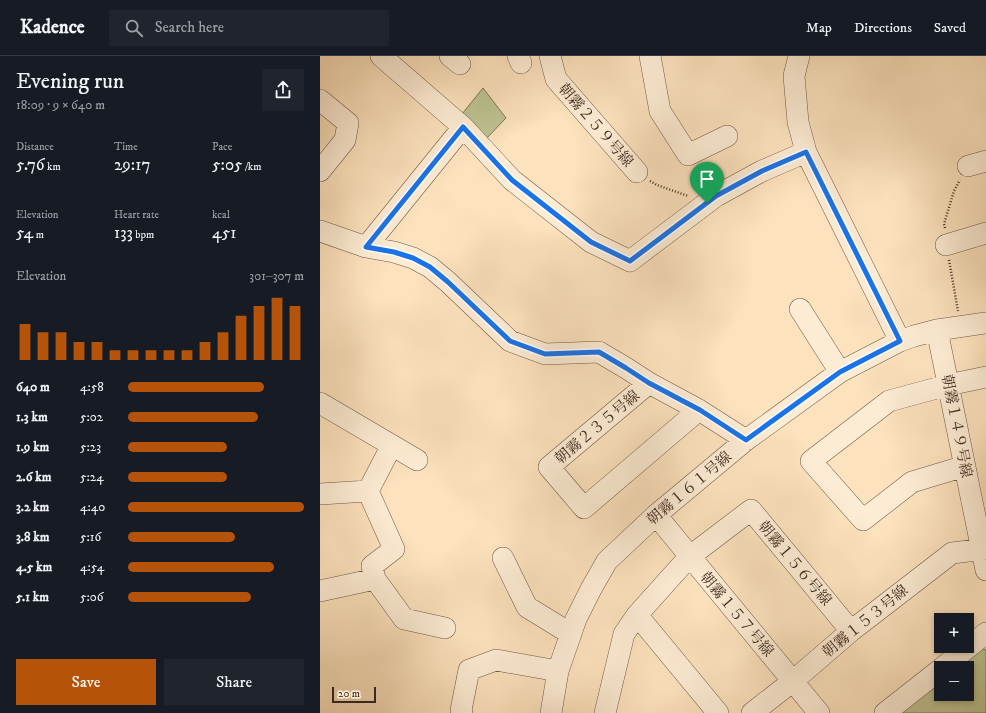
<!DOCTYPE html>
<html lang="en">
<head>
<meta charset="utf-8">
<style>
  :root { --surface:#171b24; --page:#20242c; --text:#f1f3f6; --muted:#9ea1a6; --line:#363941; --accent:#b45309 }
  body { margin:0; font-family:"IM FELL DW Pica","Noto Serif JP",serif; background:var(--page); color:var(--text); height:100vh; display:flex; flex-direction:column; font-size:15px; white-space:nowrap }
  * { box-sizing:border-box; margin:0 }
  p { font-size:13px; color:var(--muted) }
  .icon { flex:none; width:22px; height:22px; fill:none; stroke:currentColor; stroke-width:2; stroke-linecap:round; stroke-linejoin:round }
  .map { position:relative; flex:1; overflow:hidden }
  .panel { display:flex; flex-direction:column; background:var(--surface); width:320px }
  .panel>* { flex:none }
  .buttons { position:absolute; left:614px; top:557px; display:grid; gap:8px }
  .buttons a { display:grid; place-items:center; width:40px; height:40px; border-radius:0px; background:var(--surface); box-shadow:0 2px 6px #0003; font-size:20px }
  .scale { position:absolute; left:12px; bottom:10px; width:44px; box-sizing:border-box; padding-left:4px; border:2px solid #3e2920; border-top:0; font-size:11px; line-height:14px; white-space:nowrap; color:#3e2920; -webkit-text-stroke:3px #fdecd4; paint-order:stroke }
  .pin { position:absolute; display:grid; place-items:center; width:34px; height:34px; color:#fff; margin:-41px -17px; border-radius:50% 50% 50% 0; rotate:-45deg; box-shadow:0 0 4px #0007 }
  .pin .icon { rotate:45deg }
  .round { display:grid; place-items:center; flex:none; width:42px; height:42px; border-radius:0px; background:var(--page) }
  .head { display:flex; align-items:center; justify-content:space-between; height:68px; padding:0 16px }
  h1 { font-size:22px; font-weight:600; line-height:30px }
  .metrics { display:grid; grid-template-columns:repeat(3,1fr); gap:6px; height:68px; padding:4px 16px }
  .metrics div { display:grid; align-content:center }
  .metrics b { font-size:17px; font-weight:600 }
  .metrics small { font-size:11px; font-weight:400 }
  .metrics p { font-size:11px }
  .chart { height:112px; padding:8px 16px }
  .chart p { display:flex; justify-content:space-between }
  .chart svg { width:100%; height:72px; margin-top:4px; stroke:var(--accent); stroke-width:6 }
  .cta { display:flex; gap:8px; margin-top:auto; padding:8px 16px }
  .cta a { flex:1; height:46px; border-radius:0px; background:var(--accent); color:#fff; font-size:16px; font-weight:600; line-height:46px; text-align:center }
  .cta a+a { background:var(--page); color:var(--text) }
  ul { padding:0 16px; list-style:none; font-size:13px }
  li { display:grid; grid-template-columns:64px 48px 1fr; align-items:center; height:30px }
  li i { height:10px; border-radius:5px; background:var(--accent) }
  header { display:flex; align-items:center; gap:24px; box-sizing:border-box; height:56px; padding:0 20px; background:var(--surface); border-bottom:1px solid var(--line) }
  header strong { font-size:19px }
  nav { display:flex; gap:22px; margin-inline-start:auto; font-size:14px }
  .search { width:280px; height:36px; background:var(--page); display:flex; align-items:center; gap:10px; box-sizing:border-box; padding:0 14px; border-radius:0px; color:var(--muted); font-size:15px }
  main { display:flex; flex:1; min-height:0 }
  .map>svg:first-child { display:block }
  .green { fill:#bec392; stroke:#7e7659 }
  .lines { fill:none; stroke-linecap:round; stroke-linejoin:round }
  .minor-casing { stroke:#6e5747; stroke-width:22 }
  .path { stroke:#3e2920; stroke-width:2.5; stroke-dasharray:1 2; stroke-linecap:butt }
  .minor { stroke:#fdecd4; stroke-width:21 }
  .route-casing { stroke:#fff; stroke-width:8 }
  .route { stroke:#1a73e8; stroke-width:5 }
  .labels { text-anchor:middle; stroke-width:3.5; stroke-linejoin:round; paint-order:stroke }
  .street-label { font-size:15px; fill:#3e2920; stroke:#fdecd4 }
</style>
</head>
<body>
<header>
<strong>Kadence</strong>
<div class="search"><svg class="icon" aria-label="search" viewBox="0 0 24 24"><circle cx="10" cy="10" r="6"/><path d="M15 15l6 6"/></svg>Search here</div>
<nav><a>Map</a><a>Directions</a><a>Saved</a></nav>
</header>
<main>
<section class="panel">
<div class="head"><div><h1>Evening run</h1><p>18:09 · 9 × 640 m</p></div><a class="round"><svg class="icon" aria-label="share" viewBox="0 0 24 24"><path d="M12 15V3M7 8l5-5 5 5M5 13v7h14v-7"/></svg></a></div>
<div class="metrics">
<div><p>Distance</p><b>5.76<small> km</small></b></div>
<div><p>Time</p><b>29:17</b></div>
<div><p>Pace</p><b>5:05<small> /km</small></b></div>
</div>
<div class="metrics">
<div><p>Elevation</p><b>54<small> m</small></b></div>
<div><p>Heart rate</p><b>133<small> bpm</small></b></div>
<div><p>kcal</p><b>451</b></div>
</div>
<div class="chart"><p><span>Elevation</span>301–307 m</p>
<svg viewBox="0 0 160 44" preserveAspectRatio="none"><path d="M5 44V22M15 44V27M25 44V27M35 44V33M45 44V33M55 44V38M65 44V38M75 44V38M85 44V38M95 44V38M105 44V33M115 44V27M125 44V17M135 44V11M145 44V6M155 44V11"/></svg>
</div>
<ul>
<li><b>640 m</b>4:58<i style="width:77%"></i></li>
<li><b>1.3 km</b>5:02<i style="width:74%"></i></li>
<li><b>1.9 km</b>5:23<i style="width:56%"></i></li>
<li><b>2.6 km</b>5:24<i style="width:56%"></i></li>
<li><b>3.2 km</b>4:40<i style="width:100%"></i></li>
<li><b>3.8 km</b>5:16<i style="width:61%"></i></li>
<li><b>4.5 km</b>4:54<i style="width:83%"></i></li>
<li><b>5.1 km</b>5:06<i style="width:70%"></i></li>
</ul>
<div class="cta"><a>Save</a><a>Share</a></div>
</section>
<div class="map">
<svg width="666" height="657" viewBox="0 0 666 657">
  <rect width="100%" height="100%" fill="#fce2bd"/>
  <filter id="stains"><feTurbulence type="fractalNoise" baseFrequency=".005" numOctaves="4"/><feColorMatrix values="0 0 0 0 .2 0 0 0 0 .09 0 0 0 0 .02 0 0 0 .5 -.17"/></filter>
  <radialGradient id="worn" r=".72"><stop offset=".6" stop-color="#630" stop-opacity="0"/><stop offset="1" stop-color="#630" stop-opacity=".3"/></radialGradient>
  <path class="green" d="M163 32 186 62 166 83 142 58Z
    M661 592 666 594V657H580L621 624V638H647V612H636Z"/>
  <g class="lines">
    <g class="minor-casing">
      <path id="minor" d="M61 0 143 71
        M130 0 140 8
        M198 0 201 7
        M230 0 236 23 317 116
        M330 0 340 55 368 99 407 80
        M479 0 474 20 478 66 486 96 580 285
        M0 44 28 67 25 84 0 115
        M648 110 666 105
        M0 175 46 191 74 196 93 202 110 211 128 226 190 285 225 298 279 296 306 312 329 327
        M626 189 666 177
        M46 191 143 71 192 124 271 186 310 205 396 140 442 115 486 96
        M480 253 520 316
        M617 274 666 514
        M0 347 97 404
        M379 354 264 452 229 411 329 327 379 354 426 384
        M645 410 592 426 543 464 491 405 569 345 628 329 666 321
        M0 438 48 435
        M336 459 499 657
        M183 502 207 551 251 578
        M55 523 52 510 74 493 48 435 72 389
        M0 535 55 523 84 563 125 572
        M317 559 398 657
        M622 612 666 577
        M142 657 141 654 149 614 176 604 238 615
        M231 657 238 615 256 563 271 533 287 505 336 459 426 384 520 316 580 285 594 280 617 274 666 267
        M285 657 304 578 317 559 369 501 431 454 531 575
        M432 657 473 625 531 575 632 497 666 493
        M565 657 621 613"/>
    </g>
    <path class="path" d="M330 125 337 129 368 140
      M625 172 624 168 634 135 640 124
      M629 204 638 255"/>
    <use href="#minor" class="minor"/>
  </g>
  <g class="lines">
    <g class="route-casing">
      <path id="route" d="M143 71 192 124 271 186 310 205 396 140 442 115 486 96 580 285 520 316 426 384 380 354 329 327 306 312 279 296 225 298 190 285 128 226 110 211 93 202 74 196 46 191Z"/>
    </g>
    <use href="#route" class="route"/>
  </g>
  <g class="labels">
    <g class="street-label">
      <text transform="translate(276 69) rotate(49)" y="5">朝霧２５９号線</text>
      <text transform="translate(637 370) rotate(79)" y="5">朝霧１４９号線</text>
      <text transform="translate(277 371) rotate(-40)" y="5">朝霧２３５号線</text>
      <text transform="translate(369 432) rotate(-40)" y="5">朝霧１６１号線</text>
      <text transform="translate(475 507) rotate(50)" y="5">朝霧１５６号線</text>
      <text transform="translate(417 558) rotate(50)" y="5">朝霧１５７号線</text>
      <text transform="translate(545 565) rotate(-39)" y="5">朝霧１５３号線</text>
    </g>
  </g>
  <rect width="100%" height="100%" filter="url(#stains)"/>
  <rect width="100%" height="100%" fill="url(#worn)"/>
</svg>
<div class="buttons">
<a>+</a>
<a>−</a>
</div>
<div class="scale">20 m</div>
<div class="pin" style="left:387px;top:147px;background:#1e9e55"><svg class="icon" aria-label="arrive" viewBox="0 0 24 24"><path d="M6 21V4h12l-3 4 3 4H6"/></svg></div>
</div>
</main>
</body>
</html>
